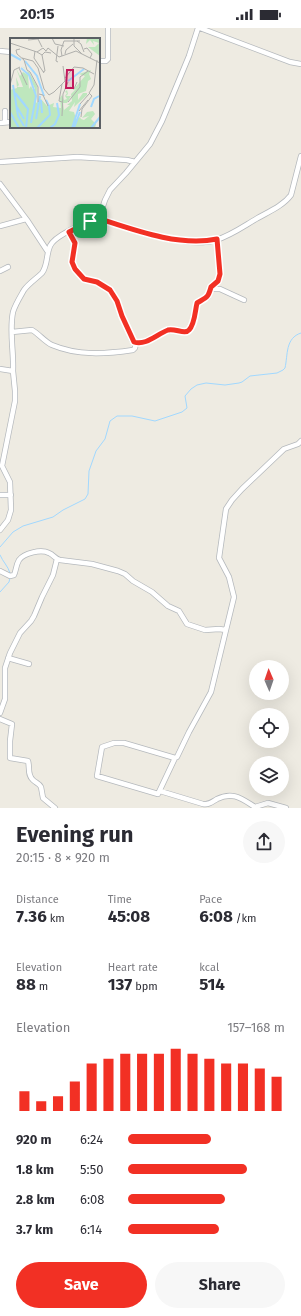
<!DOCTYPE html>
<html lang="en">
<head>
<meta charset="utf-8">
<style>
  :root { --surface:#fff; --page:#f7f7f7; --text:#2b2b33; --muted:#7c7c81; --accent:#f23024 }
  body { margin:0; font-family:"Fira Sans",sans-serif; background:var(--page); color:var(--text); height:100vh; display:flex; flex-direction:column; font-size:15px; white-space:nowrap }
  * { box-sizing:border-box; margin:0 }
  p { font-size:13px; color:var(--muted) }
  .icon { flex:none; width:22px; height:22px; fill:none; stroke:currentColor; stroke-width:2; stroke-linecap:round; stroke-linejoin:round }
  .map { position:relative; height:780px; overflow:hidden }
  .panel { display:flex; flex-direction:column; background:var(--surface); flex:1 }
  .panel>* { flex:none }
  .needle { width:26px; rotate:358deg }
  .controls { position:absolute; left:249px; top:632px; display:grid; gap:8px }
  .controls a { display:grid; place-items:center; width:40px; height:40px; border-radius:50%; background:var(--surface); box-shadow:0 4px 16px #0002; font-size:20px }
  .pin { position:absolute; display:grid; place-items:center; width:34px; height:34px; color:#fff; margin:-17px; border-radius:8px; box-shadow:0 2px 6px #0006 }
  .round { display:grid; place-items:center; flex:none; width:42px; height:42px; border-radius:21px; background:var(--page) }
  .headline { display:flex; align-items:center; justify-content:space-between; height:68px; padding:0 16px }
  h1 { font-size:22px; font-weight:700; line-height:30px }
  .stats { display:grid; grid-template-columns:repeat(3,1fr); gap:6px; height:68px; padding:4px 16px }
  .stats div { display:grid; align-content:center }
  .stats b { font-size:17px; font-weight:700 }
  .stats small { font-size:11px; font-weight:400 }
  .stats p { font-size:11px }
  .chart { height:112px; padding:8px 16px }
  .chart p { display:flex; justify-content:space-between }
  .chart svg { width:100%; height:72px; margin-top:4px; stroke:var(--accent); stroke-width:6 }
  .action { display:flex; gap:8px; margin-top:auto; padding:8px 16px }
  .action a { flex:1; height:46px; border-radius:24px; background:var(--accent); color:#fff; font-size:16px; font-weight:700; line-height:46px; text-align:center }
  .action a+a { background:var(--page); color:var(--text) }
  ul { padding:0 16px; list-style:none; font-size:13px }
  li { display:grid; grid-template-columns:64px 48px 1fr; align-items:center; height:30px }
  li i { height:10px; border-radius:5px; background:var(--accent) }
  .status { display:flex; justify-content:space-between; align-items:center; height:28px; padding:0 20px; background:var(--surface); direction:ltr }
  .status svg { height:11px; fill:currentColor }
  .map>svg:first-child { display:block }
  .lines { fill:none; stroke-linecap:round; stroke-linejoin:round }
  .stream { stroke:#a1d8ff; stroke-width:1 }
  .minor-casing { stroke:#b5b9bd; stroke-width:6 }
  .minor { stroke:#fff; stroke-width:4.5 }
  .route-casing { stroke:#fff; stroke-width:8 }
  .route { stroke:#f23024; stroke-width:5 }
  .inset-river { fill:none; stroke:#a1d8ff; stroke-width:2 }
  .inset-road { fill:none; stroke:#afafac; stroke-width:1 }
  .view { fill:#c2185b; fill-opacity:0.15; stroke:#c2185b; stroke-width:2 }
  .inset-edge { fill:none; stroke:#5b5f64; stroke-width:2 }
</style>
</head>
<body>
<div class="status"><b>20:15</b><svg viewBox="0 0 49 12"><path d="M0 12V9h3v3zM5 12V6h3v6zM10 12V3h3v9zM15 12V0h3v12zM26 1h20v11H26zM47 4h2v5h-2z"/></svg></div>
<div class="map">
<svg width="301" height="780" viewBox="0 0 301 780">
  <rect width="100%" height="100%" fill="#eeebe2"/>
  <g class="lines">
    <path class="stream" d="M0 519 13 504 23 498 53 489 63 482 85 471 88 466 89 443 96 423 105 411 110 393 117 388H132L155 393 182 384 187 380 185 368 191 361 197 357 206 355 225 357 239 355 242 354 250 348 277 345 283 342 285 340C288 327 285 310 301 305
      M0 527C3 534 8 538 10 545
      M0 564 9 554 10 550"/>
    <g class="minor-casing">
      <path id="minor" d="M200 0 290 34 301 36
        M0 23 11 24
        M99 33H106L108 31V0
        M5 83V94
        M0 95 11 94
        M0 134 77 129 127 132 135 134
        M0 156 27 192 48 224
        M97 190C128 200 184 221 216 212 230 208 244 198 256 191 268 184 283 178 291 167L301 128
        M0 198 26 191
        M69 204 75 215 72 234 75 241 85 251 97 254 110 262 117 273 132 312 136 315C149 315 158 304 171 302 177 300 184 307 189 302 195 296 195 283 197 275L208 269 211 259 218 253 220 246 217 211
        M0 243 8 239
        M210 261H220L244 272
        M12 304 32 302C39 306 45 314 52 317 78 328 106 326 133 322L135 320 136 315
        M0 341 13 343C14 324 9 303 13 284 15 277 20 269 24 262 29 255 36 251 42 245 48 237 46 227 50 218 55 207 85 195 97 190L100 187 105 172 110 162 126 145 150 116 162 93 189 28 198 0
        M0 467H11
        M0 502 8 492 11 482 10 454 2 438 15 373V363L13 343
        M0 543 10 548 14 547C16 543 16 537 19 532 24 525 41 521 49 525 54 527 55 531 60 532L92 536 118 543 125 546 133 553 152 564 168 578 179 583 187 596 205 602 219 601 226 602 211 664 189 704 177 729 175 730 124 715H114L102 719 97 748 158 766 175 730
        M226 602 234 569 229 549 219 530 226 481 232 472 242 461 284 421 298 416 301 413
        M8 630 29 636
        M0 685 5 671V640L10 625 20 605 31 593 34 588 42 569 53 547 57 531
        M0 691 12 696 10 713V730L28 733C30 739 27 747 33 752 36 755 39 755 41 759L43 770 55 780
        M160 763 203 776C209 777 212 774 217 771 233 763 242 771 255 779L268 775 286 780"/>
    </g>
    <use href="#minor" class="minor"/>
  </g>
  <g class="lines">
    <g class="route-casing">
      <path id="route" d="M97 190C134 202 179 219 217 211L220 246 218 253 211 259C208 270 207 269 197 275 195 283 195 296 189 302 185 307 175 300 168 302 157 306 146 318 134 314L122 288 117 273 110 262 97 254 84 251 75 241 72 234 75 215 69 204Z"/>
    </g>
    <use href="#route" class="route"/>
  </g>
  <g transform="translate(10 10)">
    <rect width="90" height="90" fill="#eeebe2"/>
    <path d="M77 0H90V18L78 9H85L89 5 83 3 84 7 80 2 76 6ZM11 28 15 30 18 34H19L27 48 26 65 31 61 37 68 44 65 43 69 51 70 50 60 52 57 54 62 57 61 55 58 57 55 55 54 57 52 58 56 56 58H61L57 65H53L54 72 60 67H57L62 63 61 56 66 51 63 52 75 38 69 36 81 32 79 36 81 41 78 43 76 53 68 56V62L73 55H77V57L64 69 65 64 59 73 64 74 66 81 70 79 71 81 74 82 79 78 72 80 77 74 83 73 85 76 81 81 86 86 85 90H0V52L7 50 6 39 9 47 7 49H13L6 30 10 38 13 34 18 37 19 51 21 48 23 52 25 51 16 31Z" fill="#bee7bd"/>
    <path class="inset-river" d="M0 16 11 22M15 23 27 38 34 58M11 30 19 37 26 58 21 85M58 43 74 31M3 47 8 78 14 88M5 55 18 71 16 90M6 56 15 67M31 62 32 75M7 69 14 81M81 69 84 61 89 58M0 74 9 90M26 81 30 58M27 90 40 77 39 68 36 62M40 90 45 86 49 77 47 65M62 90 70 66M64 90 70 74M81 90 90 79"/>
    <path class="inset-road" d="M42 0 45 6 54 8M64 1V8L72 16M18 2 28 1 32 9M67 3 71 6 74 14M0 5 27 14 33 10 36 13 38 10 49 19 66 13 90 25M48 8 46 23 48 24M10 11 6 12 7 16 14 22 17 32 20 34 28 49V64M74 11 77 10 82 16 80 20M25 13 24 20 34 35M27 14 32 17 35 14 41 15M55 16 56 12 63 6M32 17 35 33 33 34M52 18 51 12 54 3H70M12 20 23 23 28 30 34 51 39 57 44 54 55 43 53 28M9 30 17 47M55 40 64 29 73 30 84 36M52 46 49 63 52 64M0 47 4 32 10 29M60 49 64 51 67 44M29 56 33 57 38 68M82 58 79 55 84 47 87 22M58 64 70 49V39L78 33M70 66 79 56M69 73 78 62M52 78 53 56 58 44M71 79 72 71 82 58"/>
    <path class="view" d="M57 32H63V50H56Z"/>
    <rect width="90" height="90" class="inset-edge"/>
  </g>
</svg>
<div class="controls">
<a><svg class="needle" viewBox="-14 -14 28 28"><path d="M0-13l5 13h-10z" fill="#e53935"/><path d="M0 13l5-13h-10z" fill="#7c7c81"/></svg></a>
<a><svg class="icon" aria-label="locate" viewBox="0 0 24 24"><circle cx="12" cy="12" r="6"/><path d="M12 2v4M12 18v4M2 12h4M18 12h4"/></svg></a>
<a><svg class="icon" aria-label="layers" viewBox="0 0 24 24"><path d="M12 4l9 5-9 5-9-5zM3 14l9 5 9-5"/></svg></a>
</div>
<div class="pin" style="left:90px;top:193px;background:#1e9e55"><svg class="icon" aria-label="arrive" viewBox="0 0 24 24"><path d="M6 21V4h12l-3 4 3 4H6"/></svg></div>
</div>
<section class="panel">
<div class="headline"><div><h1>Evening run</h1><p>20:15 · 8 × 920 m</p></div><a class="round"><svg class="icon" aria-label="share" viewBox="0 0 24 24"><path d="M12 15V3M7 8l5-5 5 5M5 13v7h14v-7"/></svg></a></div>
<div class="stats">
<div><p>Distance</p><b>7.36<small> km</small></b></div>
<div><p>Time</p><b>45:08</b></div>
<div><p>Pace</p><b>6:08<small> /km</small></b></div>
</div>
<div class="stats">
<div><p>Elevation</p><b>88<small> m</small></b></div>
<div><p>Heart rate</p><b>137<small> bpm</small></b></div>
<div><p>kcal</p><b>514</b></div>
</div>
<div class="chart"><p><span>Elevation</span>157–168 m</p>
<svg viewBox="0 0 160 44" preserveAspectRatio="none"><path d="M5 44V32M15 44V38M25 44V35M35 44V26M45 44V15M55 44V12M65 44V9M75 44V9M85 44V9M95 44V6M105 44V9M115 44V12M125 44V15M135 44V15M145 44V18M155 44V23"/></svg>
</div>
<ul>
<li><b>920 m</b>6:24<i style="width:53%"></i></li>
<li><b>1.8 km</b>5:50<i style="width:76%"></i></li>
<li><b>2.8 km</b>6:08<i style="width:62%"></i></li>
<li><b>3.7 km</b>6:14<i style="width:58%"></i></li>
</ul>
<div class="action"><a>Save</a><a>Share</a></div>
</section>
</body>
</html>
